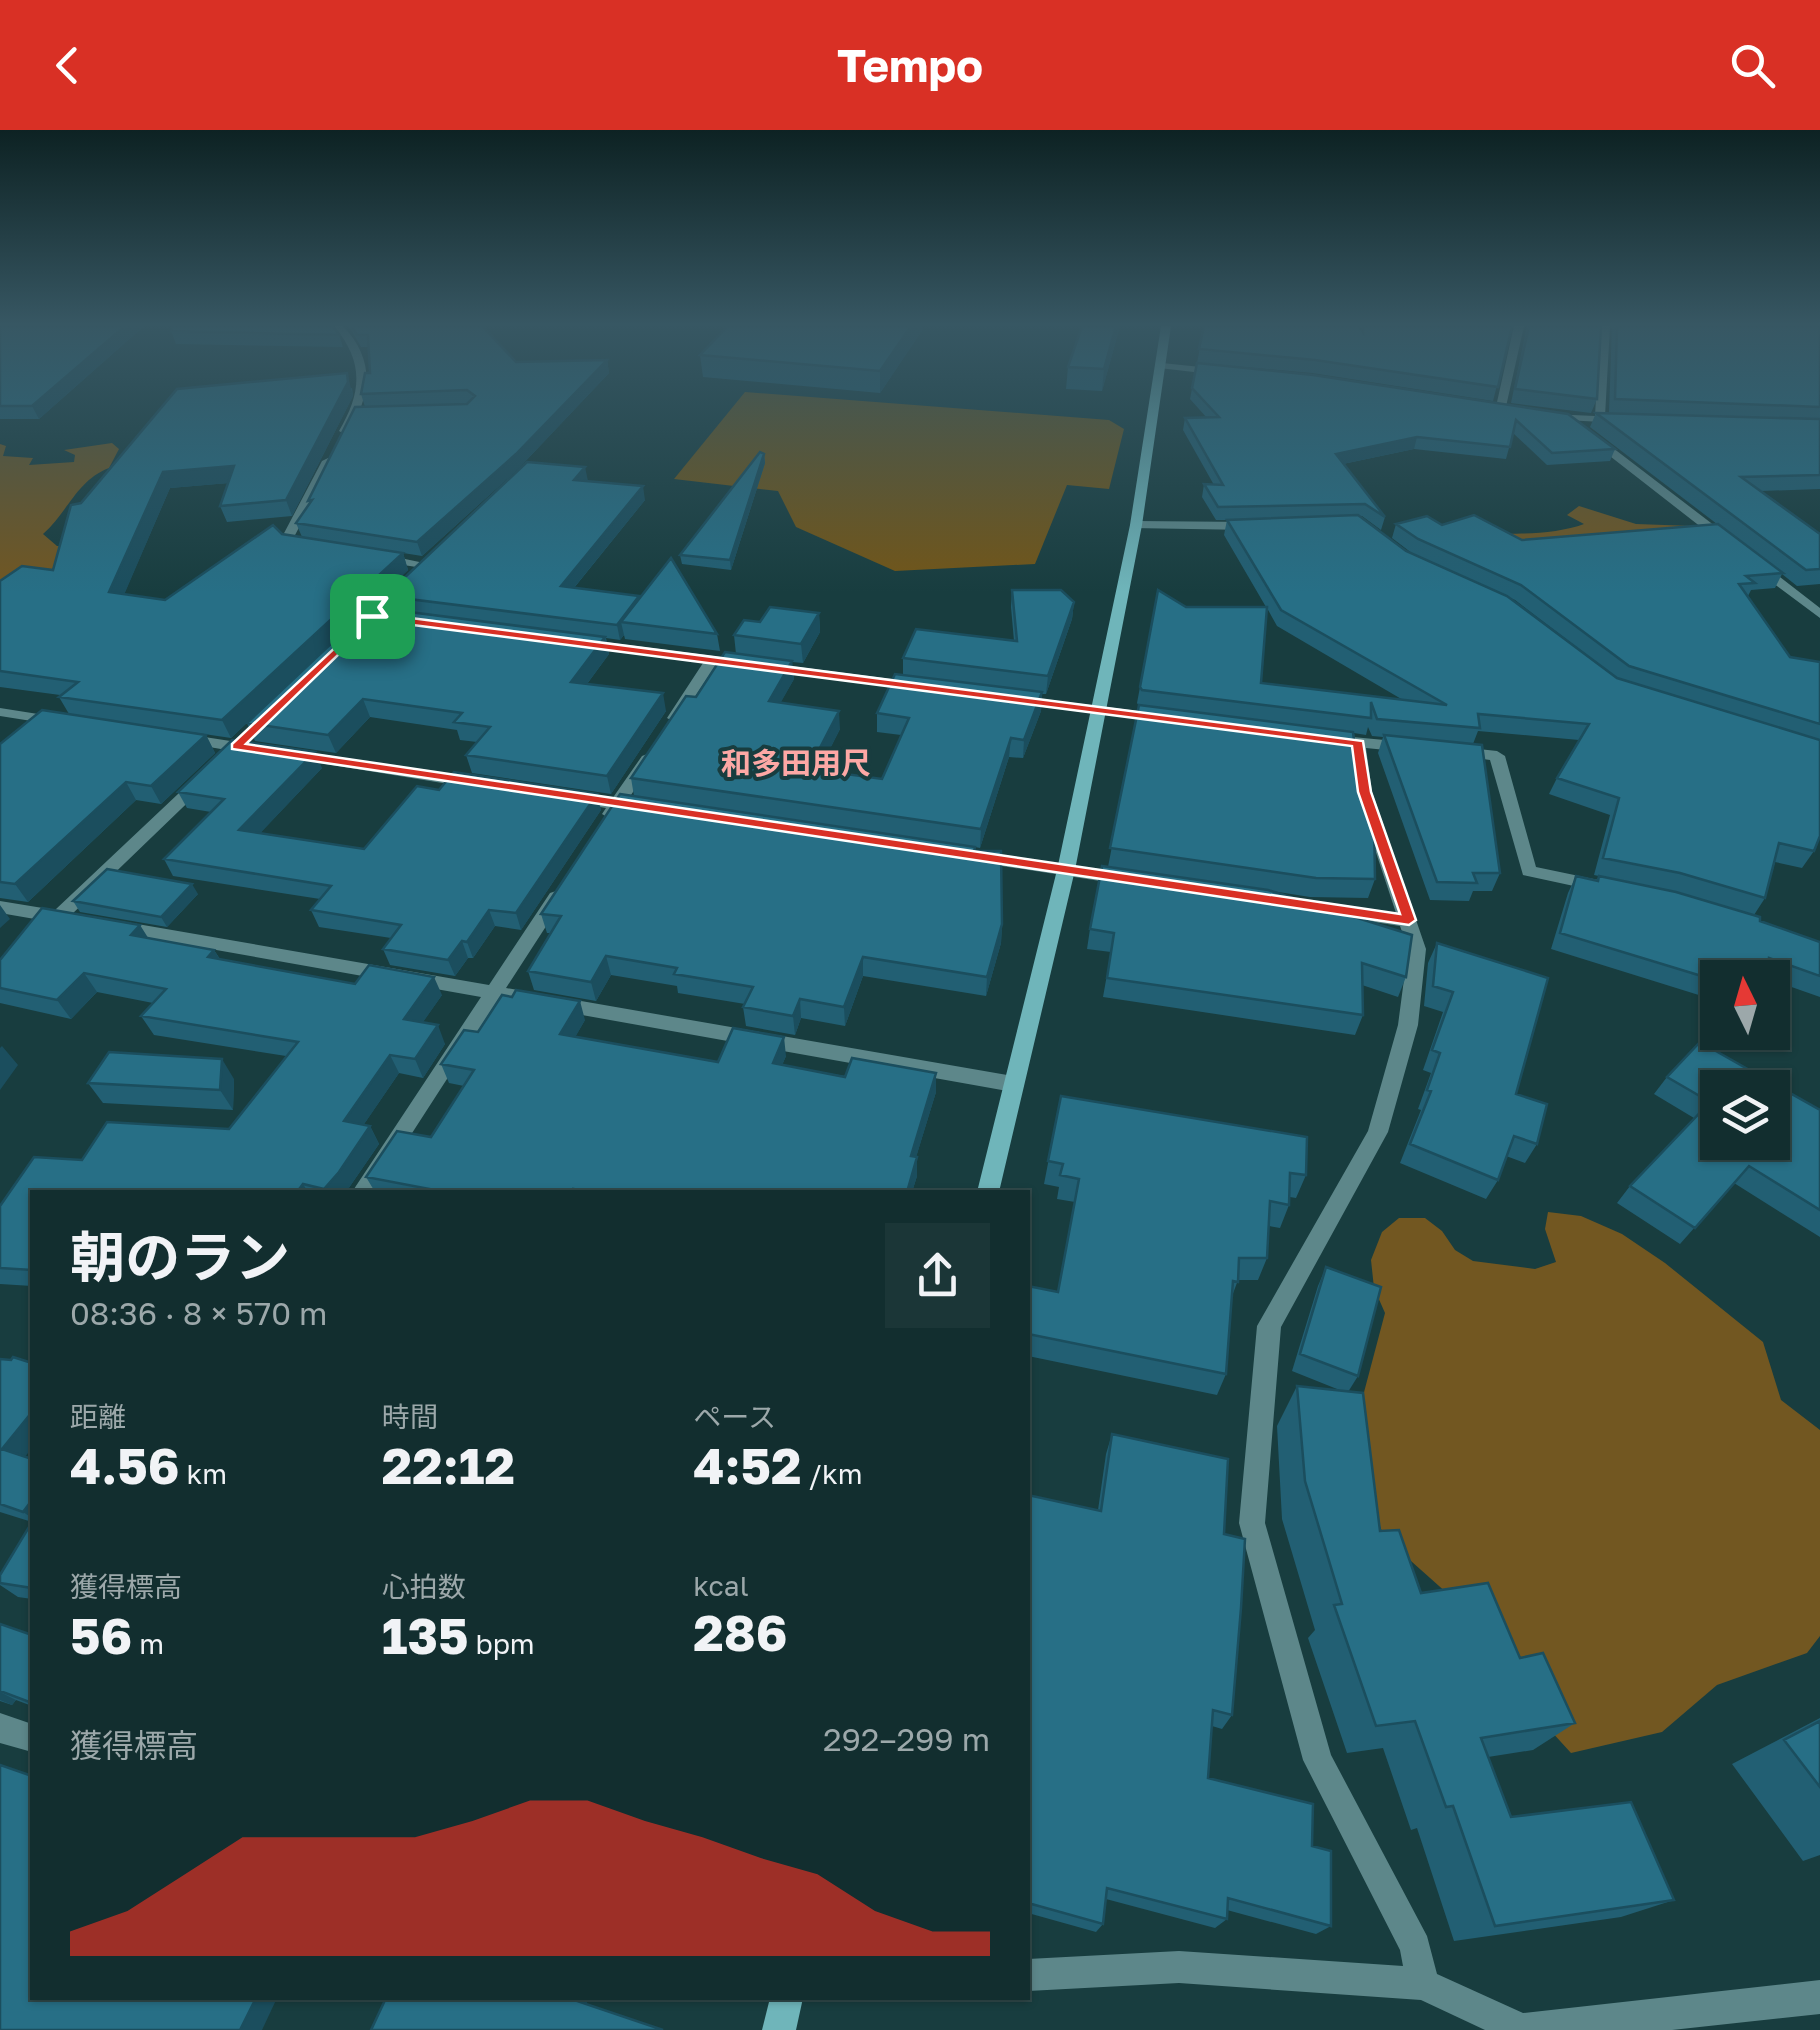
<!DOCTYPE html>
<html lang="ja">
<head>
<meta charset="utf-8">
<style>
  :root { --surface:#122e2f; --page:#1b3637; --text:#f1f3f6; --muted:#9ca8aa; --line:#314a4b; --accent:#d93025 }
  body { margin:0; font-family:"Golos Text","Noto Sans JP",sans-serif; background:var(--page); color:var(--text); height:100vh; display:flex; flex-direction:column; font-size:38px; white-space:nowrap }
  * { box-sizing:border-box; margin:0 }
  p { font-size:32px; color:var(--muted) }
  .icon { flex:none; width:55px; height:55px; fill:none; stroke:currentColor; stroke-width:2; stroke-linecap:round; stroke-linejoin:round }
  .map { position:relative; flex:1; overflow:hidden }
  .details { position:absolute; left:30px; top:1060px; width:1000px; height:810px; display:flex; flex-direction:column; background:var(--surface); border-radius:0px; box-shadow:0 2px 8px #0004,0 0 0 2px var(--line) }
  .details>* { flex:none }
  .needle { width:65px; rotate:355deg }
  .buttons { position:absolute; left:1700px; top:830px; display:grid; gap:20px }
  .buttons a { display:grid; place-items:center; width:90px; height:90px; border-radius:0px; background:var(--surface); box-shadow:0 2px 8px #0004,0 0 0 2px var(--line); font-size:50px }
  .pin { position:absolute; display:grid; place-items:center; width:85px; height:85px; color:#fff; margin:-42px; border-radius:20px; box-shadow:0 5px 15px #0006 }
  .round { display:grid; place-items:center; flex:none; width:105px; height:105px; border-radius:0px; background:var(--page) }
  .summary { display:flex; align-items:center; justify-content:space-between; height:170px; padding:0 40px }
  h1 { font-size:55px; font-weight:700; line-height:75px }
  .stats { display:grid; grid-template-columns:repeat(3,1fr); gap:15px; height:170px; padding:10px 40px }
  .stats div { display:grid; align-content:center }
  .stats b { font-size:50px; font-weight:700 }
  .stats small { font-size:28px; font-weight:400 }
  .stats p { font-size:28px }
  .chart { height:280px; padding:20px 40px }
  .chart p { display:flex; justify-content:space-between }
  .chart svg { width:100%; height:180px; margin-top:10px; fill:var(--accent); opacity:.7 }
  header { display:flex; justify-content:space-between; align-items:center; height:130px; padding:0 40px; background:var(--accent); color:#fff; font-size:45px; font-weight:700 }
  .map>svg:first-child { display:block }
  .green { fill:#735617 }
  .forest { fill:#725721 }
  .lines { fill:none; stroke-linecap:round; stroke-linejoin:round }
  .street { fill:#5d878a; fill-rule:evenodd }
  .secondary { fill:#6fb5ba; fill-rule:evenodd }
  .wall { fill:#225f73; fill-rule:evenodd }
  .shaded-wall { fill:#1b4e5e }
  .building { fill:#276f86; stroke:#1b4e5e; stroke-width:2.5; fill-rule:evenodd }
  .route { fill:#d93025; stroke:#fff; stroke-width:2.5; fill-rule:evenodd }
  .labels { text-anchor:middle; stroke-width:8; stroke-linejoin:round; paint-order:stroke }
  .far-quarter-label { font-size:30px; font-weight:bold; fill:#fda8a5; stroke:#183d3f }
</style>
</head>
<body>
<header><svg class="icon" aria-label="back" viewBox="0 0 24 24"><path d="M15 5l-7 7 7 7"/></svg>Tempo<svg class="icon" aria-label="search" viewBox="0 0 24 24"><circle cx="10" cy="10" r="6"/><path d="M15 15l6 6"/></svg></header>
<div class="map">
<svg width="1820" height="1900" viewBox="0 0 1820 1900">
  <rect width="100%" height="100%" fill="#183d3f"/>
  <path class="green" d="M745 262 1109 290 1124 299 1109 359 1067 355 1035 434 895 441 796 397 778 361 674 349Z"/>
  <path class="forest" d="M112 313 119 319 109 338C77 350 68 382 43 404L57 416 108 418 93 440 0 454V314L6 316 3 326 33 328 29 335 74 332 75 325 64 320Z
    M1579 376 1636 394 1693 396 1561 427 1498 403C1522 405 1560 403 1584 394L1567 385Z
    M1548 1082 1581 1086 1622 1104 1665 1133 1763 1212 1781 1270 1820 1300V1506L1807 1523 1717 1555 1662 1602 1571 1623 1519 1566 1448 1464 1384 1407 1350 1315 1385 1183 1374 1158 1371 1130 1382 1102 1399 1088H1425L1442 1101 1455 1120 1473 1131 1535 1139 1556 1132 1545 1099Z"/>
  <g class="lines">
    <path class="street" d="M334 196H343C376 231 371 265 348 303L344 304 339 301C362 262 364 232 334 196Z
      M1514 196H1524L1505 281 1500 284 1495 281Z
      M1600 196H1610L1605 286 1626 290 1621 293 1546 289 1545 287 1550 284 1595 286Z
      M1162 233 1220 239 1225 242 1220 245 1159 238Z
      M1588 305H1596L1732 409V415H1724L1588 309Z
      M328 328 334 331 294 407 295 411 313 418 307 422 285 416 282 407 322 331Z
      M1136 391 1249 392 1255 396 1249 400 1132 398 1130 395Z
      M381 424 429 434 423 438 377 431V425Z
      M1754 433H1762L1820 478V488L1754 439Z
      M582 509 915 552 922 556 915 560 716 535 679 591 674 592 667 588 703 533 577 516V510Z
      M1018 566 1163 584 1170 588 1163 592 1013 573 1011 570Z
      M0 578 57 587 64 591 57 595 0 586Z
      M185 604 250 614 258 619 250 624 180 612V606Z
      M1331 605 1406 612 1414 617 1406 622 1366 618 1372 662 1426 819 1418 895 1388 1002 1281 1197 1265 1393 1331 1625 1427 1806 1437 1844 1523 1883 1820 1850V1884L1672 1900H1485L1421 1870 1179 1853 1028 1861V1829L1179 1821 1403 1836 1400 1820 1303 1630 1239 1393 1257 1196 1368 1001 1398 895 1408 819 1400 796 1303 781 1294 775 1303 769 1396 783 1356 662 1351 616 1326 613 1323 610Z
      M1460 617 1497 621 1505 626 1536 737 1603 751 1606 755 1603 759 1597 761 1523 745 1490 630 1455 625 1452 622Z
      M294 620 473 648 481 653 473 658 289 628V622Z
      M647 624 655 629 627 671 647 675V681L621 680 616 688 610 689 602 684 606 678 576 673 568 668 576 663 612 669 642 626Z
      M202 645 208 647V653L70 786 68 791 58 793 0 783V771L55 780 196 647Z
      M976 722 1126 743 1135 749 1126 755 970 731 968 727Z
      M556 761 565 767 506 858 1013 946 1020 949 1023 954 1020 959 1013 962 498 870 374 1062H352L481 867 120 803 111 797 120 791 489 855 550 763Z
      M0 1583 32 1594V1622L0 1613Z"/>
    <path class="secondary" d="M1161 196H1171L1142 395 1075 740 999 1062H977L1057 740 1130 395Z
      M770 1868H803L796 1900H762Z"/>
  </g>
  <path class="wall" d="M0 196H144L39 289H0Z
    M349 196H482L516 232 607 230 609 243 519 338 422 426 302 407 296 393 309 375 365 277 361 264 370 243 369 217H361Z
    M1082 196H1120L1102 261 1066 259 1068 237Z
    M1204 196 1361 199V196H1512L1493 271 1312 243 1197 233Z
    M1527 196H1601L1597 269 1591 283 1511 273Z
    M1612 196H1820V359L1761 361 1820 404V454L1797 456 1782 444 1775 458 1751 460 1748 466 1790 527 1820 532V706L1814 721 1802 738 1775 732 1765 768 1754 785 1760 791 1820 812V867L1772 850V848H1718V871L1551 819 1568 763 1576 746 1596 751 1599 746 1675 762 1594 745 1610 685 1549 664 1557 648 1579 610 1478 601 1473 614 1500 743 1492 761H1473L1469 771 1430 770 1378 623 1383 607 1372 606 1368 597 1366 605 1354 603 1375 749 1368 768 1310 767 1272 761 1406 847 1398 867 1362 855 1363 885 1355 905 1103 867 1111 822 1087 819 1090 799 1108 737 1139 576 1137 573 1140 557 1186 477H1266L1224 405 1227 390H1216L1202 367 1204 354 1214 355 1183 300 1185 288H1207L1190 269 1197 233 1568 284 1615 319 1610 331 1547 335 1513 303 1506 329 1414 319 1343 334 1385 387 1381 400 1362 386H1359L1406 421 1413 424 1392 408 1396 394 1442 395 1522 410 1717 394 1590 297 1596 283H1609ZM1508 467 1515 470 1617 548ZM1267 478 1277 496 1403 570 1261 553Z
    M923 199 880 263 703 247 700 225Z
    M171 201 339 205 343 217 176 214Z
    M352 258 353 266 292 386 227 392 220 376 228 353 170 358 124 464 165 470 282 404 403 423 408 440 231 608 69 584 59 567 60 565 0 557V451L53 440 81 373Z
    M764 324 765 333 731 440 682 434 680 425Z
    M587 351 645 370 574 458 717 504 720 521 625 509 624 505 620 510 606 508 609 524 587 554 666 581 611 664 472 643 466 625 477 612 460 610 457 600 370 587 336 623 255 611 247 593 390 479 385 466Z
    M1012 460 1074 472 1072 489 1046 564H1042L1041 581 1023 628 1009 627 980 718 975 717V721L1002 794 1001 813 986 866 863 846 845 896 801 888 795 905 746 896 743 877 745 874 678 863 677 856 611 845 596 871 534 860 528 841 551 803H547L541 784 634 666 631 648 736 524 734 505 760 492 819 483 820 502 803 533 792 532 794 549 780 573 840 599 819 640 882 649 901 605 877 602V583L903 545V528L1014 511 1011 477Z
    M206 605 215 623 161 674 136 670 28 772 0 768V614Z
    M322 638 260 703 364 719 439 660 597 664 601 680 521 800 495 796 473 828H468L455 846 390 835 383 819 391 808 319 797 311 780 320 769 173 746 164 729 211 682 187 678 178 662Z
    M198 764 167 797 80 782 73 771Z
    M148 808 214 820 220 829 355 854 442 865 422 893 445 914 423 948 399 943 364 994 370 996 379 1014 346 1062H32V1156L0 1154V1076L82 1030 229 999 286 926 154 905 141 886 153 873 97 862 71 889 0 873V830Z
    M1437 813 1516 964 1537 1014 1525 1033 1506 1026 1498 1050 1486 1069 1400 1033 1421 980 1418 979 1431 943 1423 940 1443 882 1424 876 1428 833Z
    M585 890 575 907 718 932 786 926 782 935 936 962 916 1027 917 1046 912 1062H375L366 1047 431 1007 464 956 449 953 441 934Z
    M1667 947 1820 980V1107L1734 1053 1680 1114 1617 1073 1630 1056 1694 988 1654 964Z
    M234 949 233 980 103 973 88 953Z
    M1061 966 1306 1045 1296 1068 1290 1067 1289 1075 1280 1098 1269 1096 1267 1128 1258 1150H1238L1231 1169 1226 1244 1217 1265 1028 1226V1156L1058 1162 1075 1072 1057 1069 1059 1057 1044 1054Z
    M1326 1137 1358 1246 1348 1262 1380 1401 1421 1463 1520 1528 1575 1593 1533 1620 1488 1627 1511 1687 1674 1770 1621 1787 1454 1811 1417 1698 1411 1700 1383 1618 1347 1623 1308 1508 1315 1500 1282 1389 1277 1296 1297 1256 1342 1261 1292 1241 1318 1156Z
    M0 1229 25 1326 32 1329V1392L0 1382Z
    M1112 1304 1224 1404 1232 1585 1222 1599 1212 1596 1208 1648 1312 1716 1331 1796 1316 1804 1227 1780V1789L1215 1798 1106 1769 1103 1794 1096 1802 1028 1783V1365L1098 1380 1106 1324Z
    M32 1392V1469L18 1467 0 1455V1445Z
    M0 1494 32 1505V1576L16 1570 12 1575 0 1571Z
    M1820 1588V1725L1803 1731 1732 1634Z"/>
  <path class="shaded-wall" d="M125 196H144L39 289 32 276Z
    M911 196H923V199L880 263V241Z
    M1116 196H1120L1102 261 1104 239Z
    M607 230 609 243 519 338 422 426 417 412Z
    M347 243 353 266 292 386 286 370Z
    M1417 307 1414 319 1333 336 1336 324Z
    M764 324 765 333 731 440 730 430Z
    M234 336 241 352 170 358 118 479 109 462 163 342Z
    M585 337 588 351 574 350Z
    M643 356 645 370 564 470 561 456Z
    M403 423 408 440 231 608 222 590Z
    M639 466 621 492 624 505 620 510 617 495Z
    M1074 472 1072 489 1046 564 1048 546Z
    M819 483 820 502 803 533 801 514Z
    M605 507 609 524 575 570 571 552Z
    M792 531 794 549 771 590 769 571Z
    M1042 562 1041 581 1023 628 1024 610Z
    M663 563 666 581 611 664 607 646Z
    M363 569 370 587 336 623 328 605Z
    M839 581 840 599 811 657 809 639Z
    M206 605 215 623 161 674 151 656Z
    M1011 608 1009 627 980 718 981 699Z
    M315 622 322 638 248 716 239 700Z
    M126 652 136 670 28 772 15 754Z
    M597 664 601 680 521 800 516 783Z
    M192 754 198 764 167 797 161 787Z
    M0 775 10 789 0 798Z
    M489 780 495 796 473 828 467 812Z
    M1002 794 1001 813 986 866 987 847Z
    M140 795 152 814 131 805Z
    M462 811 468 828 455 846 448 830Z
    M214 820 225 838 208 827Z
    M606 826 611 845 596 871 591 852Z
    M863 827V846L845 896 844 877Z
    M84 843 97 862 71 889 57 870Z
    M434 847 442 865 412 908 404 889Z
    M800 869 801 888 795 905 793 886Z
    M580 871 585 890 566 923 560 904Z
    M438 895 445 914 423 948 415 929Z
    M784 907 786 926 775 952 773 933Z
    M2 916 18 935 0 960V918Z
    M390 925 399 943 354 1009 344 991Z
    M222 929 234 949 233 980 220 960Z
    M936 943V962L911 1044V1026Z
    M370 996 379 1014 346 1062H326L324 1059Z
    M917 1027V1046L912 1062H907Z
    M303 1054 308 1062H297Z
    M32 1282V1318L20 1333 2 1319Z
    M32 1370V1388L23 1382Z
    M0 1562 16 1570 12 1575 0 1570Z
    M256 1868H277L262 1900H240Z
    M578 1868H589L586 1875 577 1871Z"/>
  <path class="building" d="M0 196H125L32 276H0Z
    M173 196H333L339 205 171 201Z
    M352 196H482L516 232 607 230 516 324 417 412 296 393 312 370 308 371 355 277 467 274 475 266 467 260 361 264 365 243H370L368 205H357Z
    M728 196H911L880 241 700 225Z
    M1082 196H1116L1104 239 1068 237Z
    M1204 196H1359L1363 202V196H1512L1498 257 1315 230 1199 219Z
    M1529 196H1601L1597 269 1515 259Z
    M1617 196H1820V277L1615 269Z
    M1197 233 1313 245 1568 284 1615 319 1552 323 1516 290 1510 317 1417 307 1336 324 1385 387 1365 374 1218 377 1204 354 1223 355 1185 288 1219 287 1192 258Z
    M347 243 348 252 286 370 220 376 234 336 163 342 109 462 165 470 273 395 282 404 403 423 222 590 59 567 78 552 0 541V451L22 436 53 440 71 375 81 373 177 259Z
    M1596 283 1820 289V345L1741 347 1820 404V439L1806 440Z
    M760 322 764 324 730 430 680 425Z
    M527 332 585 337 574 350 643 356 561 456 639 466 617 495 385 466Z
    M1358 385 1406 421 1507 466 1617 548 1820 610V706L1814 721 1779 713 1765 768 1680 743 1603 728 1619 668 1557 648 1589 594 1478 584 1480 598 1377 589 1371 572V588L1142 560 1140 557 1158 460 1186 477H1267L1261 553 1447 575 1281 480 1227 390Z
    M1474 385 1522 410 1718 394 1783 443 1746 446 1755 453 1739 454 1790 527 1820 532V594L1629 536 1521 455 1418 409 1396 394 1427 386 1442 395Z
    M671 428 717 504 621 492Z
    M1012 460H1061L1074 472 1048 546 903 528 916 499 1017 511Z
    M370 477 605 507 571 552 663 563 607 646 466 625 490 597 454 592 462 583 363 569 328 605 247 593Z
    M770 477 819 483 801 514 734 505 744 490 760 492Z
    M725 522 792 531 769 571 839 581 809 639 882 649 909 588 877 583 895 544 1042 562 1024 610 1011 608 981 699 631 648 686 566 696 567Z
    M1139 575 1353 602 1358 644 1374 689 1375 749 1316 748 1110 718Z
    M42 580 206 605 151 656 126 652 15 754 0 752V614Z
    M1384 605 1482 615 1500 743H1473L1477 753 1437 752Z
    M232 610 315 622 239 700 364 719 417 656 439 660 454 642 597 664 516 783 489 780 467 812 462 811 448 830 383 819 401 795 311 780 331 756 164 729 224 669 178 662Z
    M620 664 975 717 974 721H1001L1002 794 987 847 863 827 844 877 800 869 793 886 743 877 753 857 674 844 677 838 606 826 591 852 528 841 561 786 541 784Z
    M1102 736 1268 760 1412 805 1406 847 1362 833 1363 885 1107 848 1114 803 1090 799Z
    M107 739 192 754 161 787 73 771Z
    M1576 746 1598 751 1599 746 1676 762 1760 787V791L1820 812V846L1769 828 1767 848H1718V851L1560 803Z
    M42 778 140 795 131 805 214 820 208 827 355 854 369 835 434 847 404 889 438 895 415 929 390 925 344 991 370 996 339 1042 324 1059 303 1054 297 1062H32V1140L0 1138V1076L34 1027 82 1030 107 992 229 999 298 912 141 886 166 859 84 843 57 870 0 858V830Z
    M1437 813 1548 848 1516 964 1547 974 1537 1014 1514 1006 1498 1050 1410 1014 1431 961 1427 960 1440 923 1432 920 1453 862 1433 856Z
    M516 860 580 871 560 904 718 932 733 898 784 907 773 933 845 947 852 928 936 943 911 1026 917 1027 907 1062H589L573 1059 571 1062H445L366 1047 397 1001 431 1007 474 940 441 934 464 900 478 902 502 865 512 867Z
    M1700 912 1820 980V1080L1749 1036 1695 1098 1630 1056 1710 972 1667 947ZM1718 958H1772V1012H1718Z
    M109 922 222 929 220 960 88 953Z
    M1061 966 1307 1007 1306 1045 1290 1043 1289 1075 1270 1071 1267 1128H1239L1238 1152 1233 1151 1226 1244 1028 1204V1156L1058 1162 1079 1049 1060 1045 1063 1034 1048 1031Z
    M1326 1137 1381 1157 1358 1246 1300 1224Z
    M13 1227 32 1233V1282L2 1319 32 1329V1370L23 1382 0 1374V1229L11 1230Z
    M1297 1256 1363 1263 1380 1401 1399 1400 1421 1463 1488 1453 1520 1528 1543 1523 1575 1593 1481 1608 1511 1687 1631 1672 1674 1770 1495 1796 1453 1676 1446 1677 1415 1591 1376 1596 1334 1475 1342 1474 1305 1351Z
    M1112 1304 1228 1329 1224 1404 1245 1409 1241 1478 1232 1585 1213 1580 1208 1648 1313 1674 1312 1716 1331 1721V1796L1228 1768 1227 1789 1107 1758 1103 1794 1028 1773V1365L1101 1381Z
    M32 1392V1458L0 1453V1445Z
    M0 1494 32 1505V1573L0 1561Z
    M1820 1591V1657L1784 1610Z
    M0 1635 32 1646V1868H256L240 1900H0Z
    M386 1868H578L577 1871 663 1900H371Z"/>
  <linearGradient id="sky" x2="0" y2="1"><stop stop-color="#0d2223"/><stop offset="0.42" stop-color="#375763"/><stop offset="1" stop-color="#375763" stop-opacity="0"/></linearGradient>
  <rect width="1820" height="462" fill="url(#sky)"/>
  <path class="route" d="M372 483 1363 611 1371 662 1416 790 1409 795 232 619V614ZM374 490 1352 616 1358 662 1400 784 246 614Z"/>
  <g class="labels">
    <g class="far-quarter-label">
      <text x="796" y="644">和多田用尺</text>
    </g>
  </g>
</svg>
<div class="buttons">
<a><svg class="needle" viewBox="-14 -14 28 28"><path d="M0-13l5 13h-10z" fill="#e53935"/><path d="M0 13l5-13h-10z" fill="#9ca8aa"/></svg></a>
<a><svg class="icon" aria-label="layers" viewBox="0 0 24 24"><path d="M12 4l9 5-9 5-9-5zM3 14l9 5 9-5"/></svg></a>
</div>
<div class="pin" style="left:372px;top:486px;background:#1e9e55"><svg class="icon" aria-label="arrive" viewBox="0 0 24 24"><path d="M6 21V4h12l-3 4 3 4H6"/></svg></div>
<section class="details">
<div class="summary"><div><h1>朝のラン</h1><p>08:36 · 8 × 570 m</p></div><a class="round"><svg class="icon" aria-label="share" viewBox="0 0 24 24"><path d="M12 15V3M7 8l5-5 5 5M5 13v7h14v-7"/></svg></a></div>
<div class="stats">
<div><p>距離</p><b>4.56<small> km</small></b></div>
<div><p>時間</p><b>22:12</b></div>
<div><p>ペース</p><b>4:52<small> /km</small></b></div>
</div>
<div class="stats">
<div><p>獲得標高</p><b>56<small> m</small></b></div>
<div><p>心拍数</p><b>135<small> bpm</small></b></div>
<div><p>kcal</p><b>286</b></div>
</div>
<div class="chart"><p><span>獲得標高</span>292–299 m</p>
<svg viewBox="0 0 160 44" preserveAspectRatio="none"><path d="M0 44V38L10 33L20 24L30 15L40 15L50 15L60 15L70 11L80 6L90 6L100 11L110 15L120 20L130 24L140 33L150 38L160 38V44z"/></svg>
</div>
</section>
</div>
</body>
</html>
